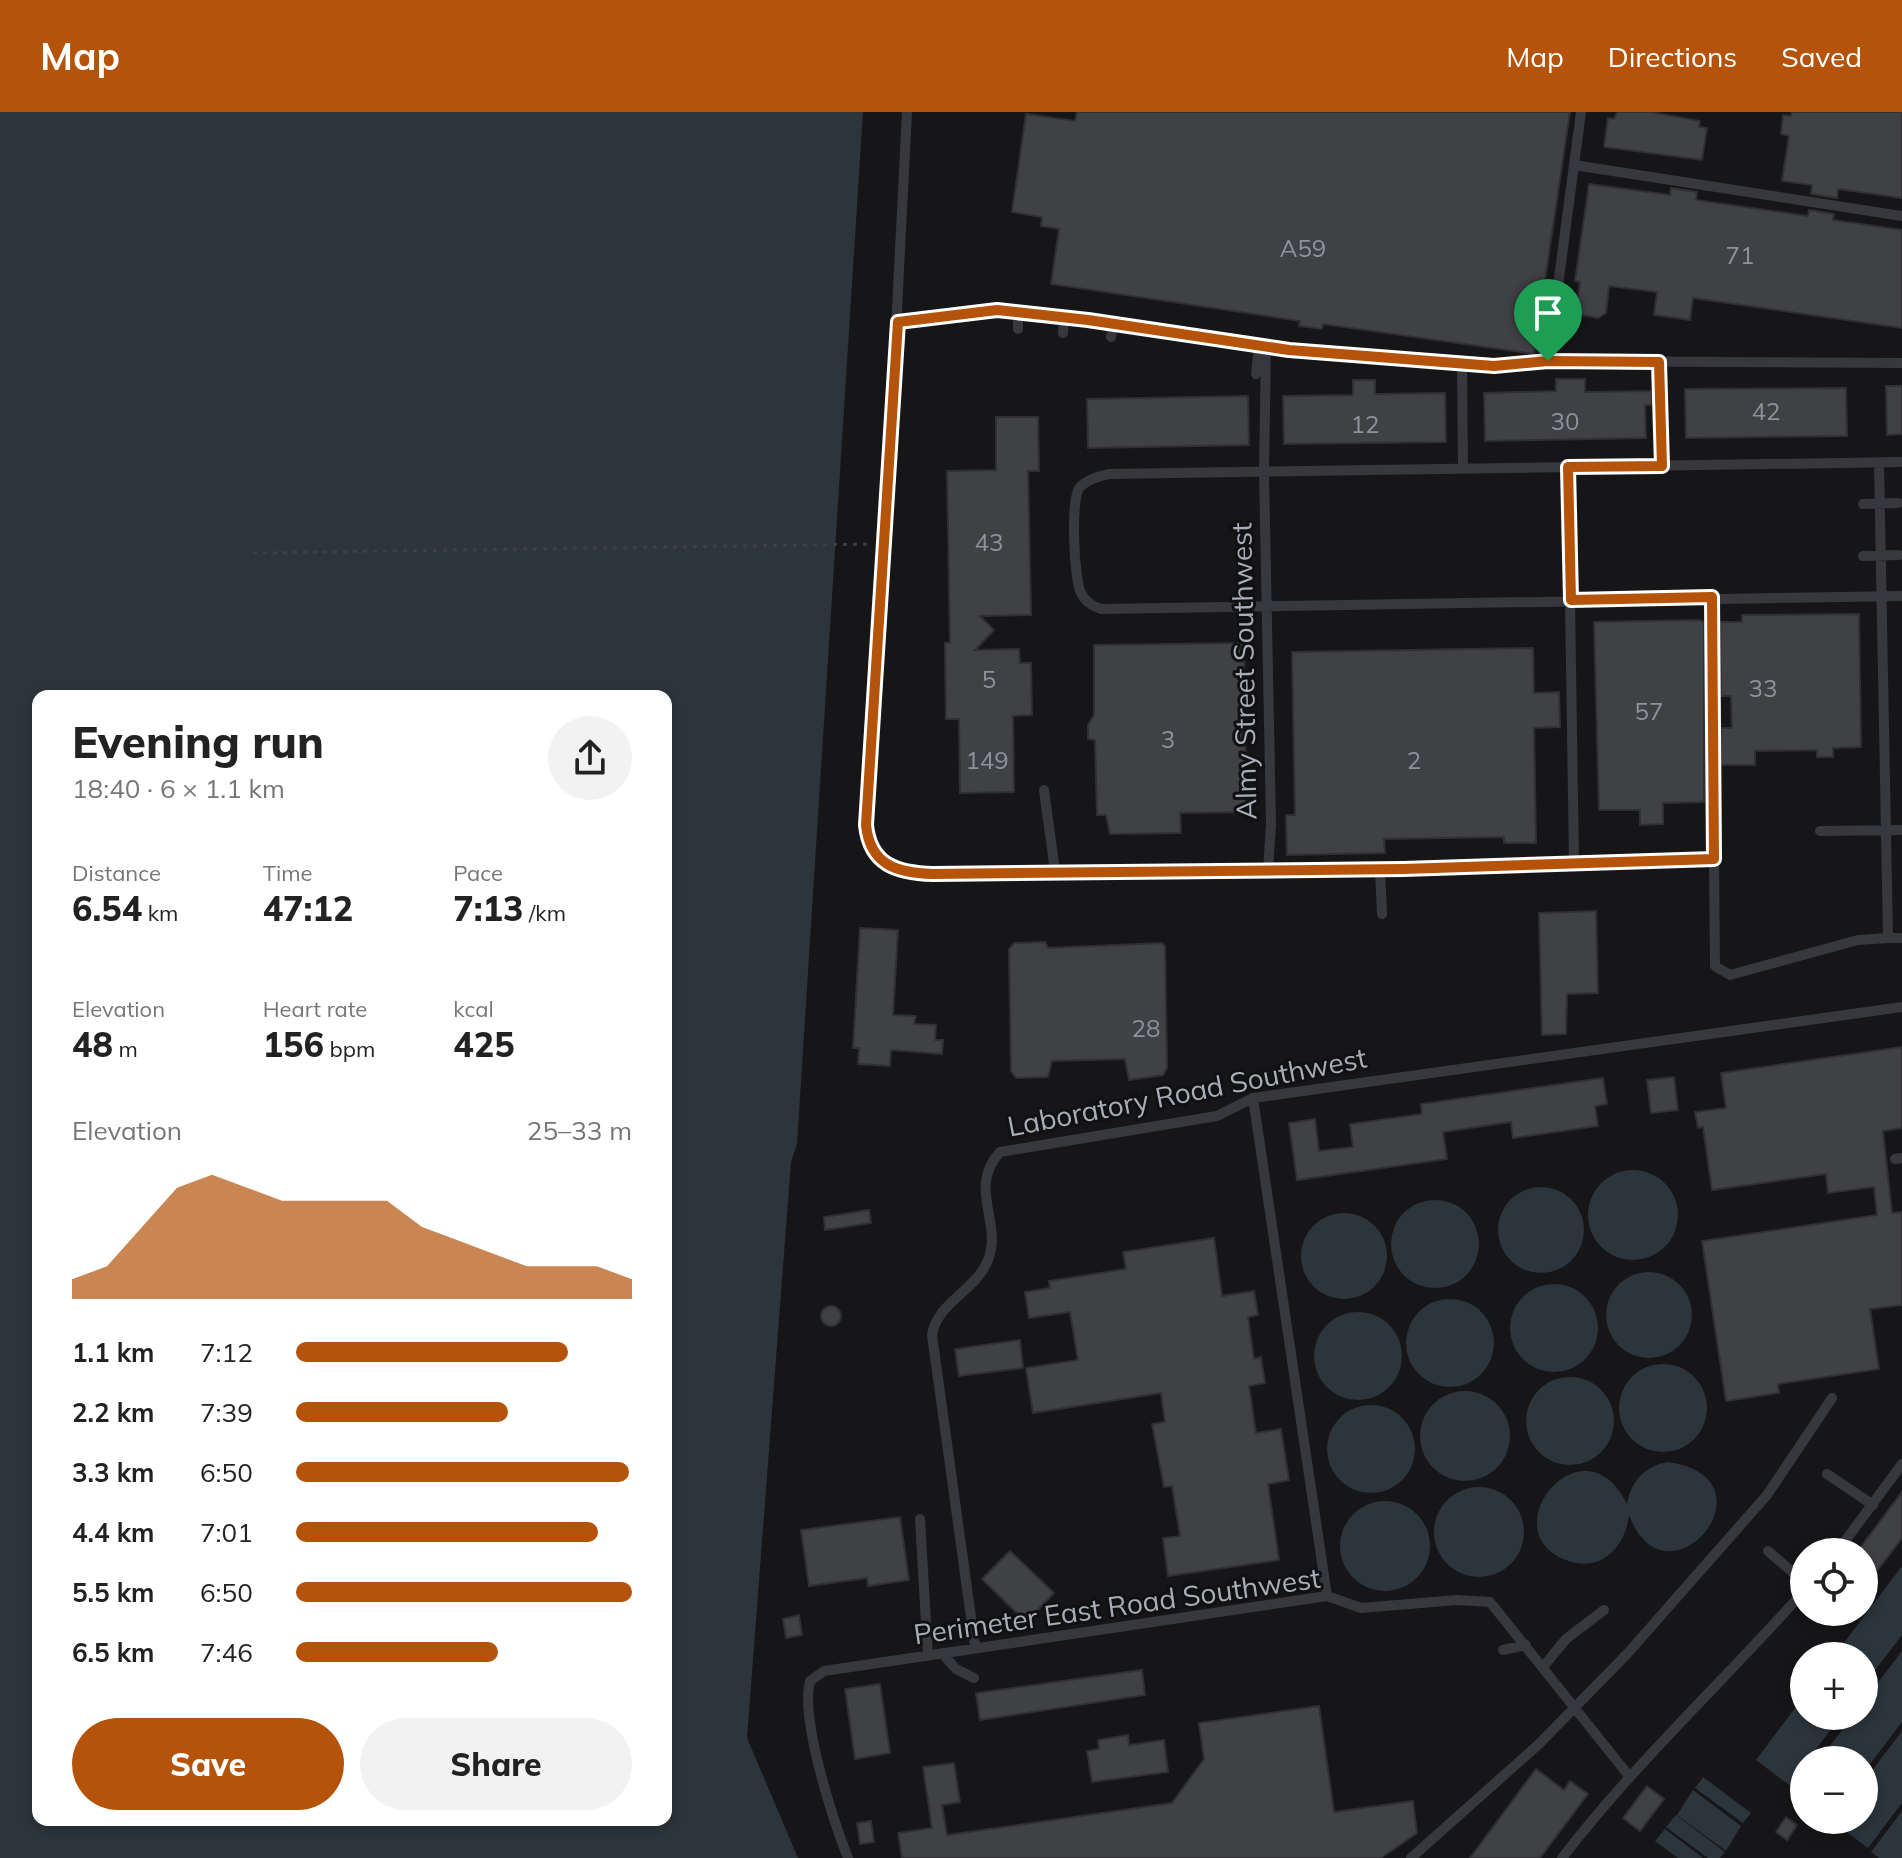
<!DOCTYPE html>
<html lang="en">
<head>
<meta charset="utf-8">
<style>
  :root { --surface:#fff; --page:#f2f2f2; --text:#222; --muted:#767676; --accent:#b45309 }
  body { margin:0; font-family:Mulish,sans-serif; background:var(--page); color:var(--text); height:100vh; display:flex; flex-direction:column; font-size:30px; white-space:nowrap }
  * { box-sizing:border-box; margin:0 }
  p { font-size:26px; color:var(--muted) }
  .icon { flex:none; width:44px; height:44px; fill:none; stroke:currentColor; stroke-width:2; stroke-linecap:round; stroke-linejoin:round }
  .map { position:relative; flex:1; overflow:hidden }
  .side { position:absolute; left:32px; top:578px; width:640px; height:1136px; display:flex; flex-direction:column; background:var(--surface); border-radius:16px; box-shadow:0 4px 12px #0003 }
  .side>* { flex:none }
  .fabs { position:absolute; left:1790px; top:1426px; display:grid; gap:16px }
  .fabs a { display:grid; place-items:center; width:88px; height:88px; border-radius:50%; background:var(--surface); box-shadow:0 4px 12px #0003; font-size:40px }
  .pin { position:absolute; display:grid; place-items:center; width:68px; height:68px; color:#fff; margin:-82px -34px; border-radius:50% 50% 50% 0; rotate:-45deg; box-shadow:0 0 8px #0007 }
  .pin .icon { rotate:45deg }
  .round { display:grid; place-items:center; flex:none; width:84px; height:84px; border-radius:42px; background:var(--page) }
  .overview { display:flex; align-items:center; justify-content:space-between; height:136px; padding:0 40px }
  h1 { font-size:44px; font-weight:800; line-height:60px }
  .stats { display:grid; grid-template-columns:repeat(3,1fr); gap:12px; height:136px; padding:8px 40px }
  .stats div { display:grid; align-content:center }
  .stats b { font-size:34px; font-weight:800 }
  .stats small { font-size:22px; font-weight:400 }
  .stats p { font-size:22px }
  .chart { height:224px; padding:16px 40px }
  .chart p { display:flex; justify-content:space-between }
  .chart svg { width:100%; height:144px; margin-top:8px; fill:var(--accent); opacity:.7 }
  .action { display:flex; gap:16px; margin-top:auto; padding:16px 40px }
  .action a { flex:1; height:92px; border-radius:48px; background:var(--accent); color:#fff; font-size:32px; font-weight:800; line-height:92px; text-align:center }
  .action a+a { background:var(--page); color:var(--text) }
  ul { padding:0 40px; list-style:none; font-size:26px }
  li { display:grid; grid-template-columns:128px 96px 1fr; align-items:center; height:60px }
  li i { height:20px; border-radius:10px; background:var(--accent) }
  header { display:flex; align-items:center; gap:48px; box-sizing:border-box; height:112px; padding:0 40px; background:var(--accent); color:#fff }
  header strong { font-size:38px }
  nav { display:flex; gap:44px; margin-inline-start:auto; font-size:28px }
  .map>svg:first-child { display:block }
  .water { fill:#2c353c; fill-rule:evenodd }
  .building { fill:#404145; stroke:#303034; stroke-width:2 }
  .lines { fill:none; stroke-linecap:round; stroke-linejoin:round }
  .path { stroke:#3d3f44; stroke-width:3; stroke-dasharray:4 6; stroke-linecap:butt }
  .lane { stroke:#37383d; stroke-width:10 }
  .route-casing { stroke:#fff; stroke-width:16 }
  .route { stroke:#b45309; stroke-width:10 }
  .labels { text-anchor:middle; stroke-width:6; stroke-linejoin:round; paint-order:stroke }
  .number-label { font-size:24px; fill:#8e929b }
  .street-label { font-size:28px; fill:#a8adb8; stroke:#111113 }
</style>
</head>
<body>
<header>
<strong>Map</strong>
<nav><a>Map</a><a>Directions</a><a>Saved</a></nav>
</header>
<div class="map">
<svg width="1902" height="1746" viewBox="0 0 1902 1746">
  <rect width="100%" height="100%" fill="#161618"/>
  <path class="water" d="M0 0H863L797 1032 791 1050 747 1626 798 1746H0ZM38 584H666V1708H38Z
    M1588 1103a45 45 0 1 1 90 0a45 45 0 1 1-90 0Z
    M1498 1118a43 43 0 1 1 86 0a43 43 0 1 1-86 0Z
    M1391 1132a44 44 0 1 1 88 0a44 44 0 1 1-88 0Z
    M1301 1144a43 43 0 1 1 86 0a43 43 0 1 1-86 0Z
    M1606 1203a43 43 0 1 1 86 0a43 43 0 1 1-86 0Z
    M1510 1216a44 44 0 1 1 88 0a44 44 0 1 1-88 0Z
    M1406 1231a44 44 0 1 1 88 0a44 44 0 1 1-88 0Z
    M1314 1244a44 44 0 1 1 88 0a44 44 0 1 1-88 0Z
    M1619 1296a44 44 0 1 1 88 0a44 44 0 1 1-88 0Z
    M1526 1309a44 44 0 1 1 88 0a44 44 0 1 1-88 0Z
    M1420 1324a45 45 0 1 1 90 0a45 45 0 1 1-90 0Z
    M1327 1337a44 44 0 1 1 88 0a44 44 0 1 1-88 0Z
    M1668 1350C1781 1366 1667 1503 1629 1403 1626 1431 1605 1459 1572 1450 1485 1425 1582 1301 1627 1392 1631 1370 1644 1354 1668 1350Z
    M1434 1420a45 45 0 1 1 90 0a45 45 0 1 1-90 0Z
    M1340 1434a45 45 0 1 1 90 0a45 45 0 1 1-90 0Z
    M1902 1454V1523L1864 1573V1544H1834Z
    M1902 1539V1610L1864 1660V1648H1819L1853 1604H1864V1589Z
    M1804 1584V1604H1841L1789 1673 1756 1648Z
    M1902 1619V1691L1868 1736 1833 1710 1864 1708V1669Z
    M1703 1665 1751 1701 1743 1711 1695 1676Z
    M1693 1678 1741 1714 1726 1739 1677 1703Z
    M1902 1699V1746H1879L1871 1740Z
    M1676 1703 1725 1740 1720 1746H1708L1666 1715Z
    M1665 1717 1703 1746H1678L1655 1729Z"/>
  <path class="building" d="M1077 0H1570L1534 242 1323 212 1322 217 1299 214 1300 209 1051 172 1059 117 1041 114 1042 105 1012 100 1026 2 1075 9Z
    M1617 0H1651L1700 9 1699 15 1707 16 1702 48 1604 35 1608 6 1614 7Z
    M1792 0H1902V86L1838 77 1837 86 1811 82 1812 73 1782 69 1789 24 1781 22 1783 3 1791 4Z
    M1589 72 1670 83 1671 76 1697 80 1696 88 1808 104 1809 98 1834 102 1833 108 1902 118V216L1693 186 1690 208 1654 203 1657 180 1609 174 1606 201 1598 206 1575 202 1580 170 1575 169Z
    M1556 267H1585V280L1652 279V293H1645L1646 326 1485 329 1484 281 1556 279Z
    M1353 268H1375V282L1445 281 1446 330 1284 332 1283 284 1353 283Z
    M1886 274H1902V322L1887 323Z
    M1846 276 1847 324 1686 326 1685 277Z
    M1248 284 1249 333 1088 336 1087 287Z
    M996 305H1038L1039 359H1028L1031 503 980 504 994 518 975 538 1019 537 1020 551H1031L1032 603 1013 604 1014 680 960 681 959 607H946L945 531H950L947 359 996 358Z
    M1859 502 1861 635 1833 636V645H1817V638L1755 639V653H1721V616H1732L1731 584H1721L1720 510H1742V503Z
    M1700 508 1704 510V690L1663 691V712L1640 713V698H1599L1594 510Z
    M1244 531 1246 700 1180 701 1181 721 1110 722 1106 703H1097L1095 628 1088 627V613L1094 603V533Z
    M1533 536 1534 581 1559 580 1560 615 1534 616 1536 731H1504V725L1384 727 1385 741 1287 743 1286 703H1295L1292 540Z
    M1596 799 1598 881 1567 882 1566 922 1542 923 1539 801Z
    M860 816 898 818 893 903 916 904 914 912 936 913 935 928H943L942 942 891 938 890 954 858 952 859 936H853Z
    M1045 830 1048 836 1162 831 1165 834 1167 956 1163 963 1129 968 1125 947 1052 949 1048 965 1016 966 1011 959 1009 837 1014 831Z
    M1902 935V1016L1883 1019 1892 1101 1902 1100V1193L1870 1197 1879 1257 1778 1272 1779 1281 1726 1289 1702 1129 1877 1103 1874 1075 1828 1081 1826 1062 1712 1078 1703 1015 1698 1016 1695 1000 1726 996 1721 961Z
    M1674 965 1678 998 1651 1001 1647 968Z
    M1603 966 1607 992 1595 994 1598 1014 1513 1026 1511 1010 1443 1020 1447 1047 1297 1068 1289 1011 1315 1007 1319 1039 1353 1035 1350 1012 1422 1002 1421 992Z
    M869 1098 871 1111 825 1118 824 1105Z
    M1214 1126 1222 1184 1254 1179 1258 1203 1248 1205 1254 1247 1261 1245 1265 1271 1249 1274 1256 1321 1281 1317 1289 1368 1268 1372 1279 1448 1168 1464 1163 1426 1180 1424 1172 1374 1164 1375 1152 1312 1165 1310 1161 1281 1033 1301 1026 1256 1078 1248 1070 1200 1029 1206 1025 1180 1050 1176 1049 1169 1126 1157 1123 1140Z
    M821 1204a10 10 0 1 1 20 0a10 10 0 1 1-20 0Z
    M1020 1228 1023 1256 959 1264 955 1237Z
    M1902 1380V1426L1864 1476V1440H1857Z
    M900 1405 909 1468 868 1474 867 1466 809 1474 801 1418Z
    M1010 1439 1054 1481 1026 1510 982 1467Z
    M799 1503 802 1523 786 1526 783 1507Z
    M1142 1558 1145 1583 980 1608 976 1581Z
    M880 1572 890 1641 855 1647 845 1577Z
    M1319 1594 1334 1700 1413 1689 1417 1721 1381 1746H902L898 1721 932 1716 923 1655 954 1651 960 1690 942 1693 947 1723 1172 1691 1204 1647 1199 1611Z
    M1128 1623 1129 1633 1164 1628 1168 1660 1092 1670 1087 1639 1099 1637 1098 1628Z
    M1536 1657 1564 1678 1570 1669 1588 1682 1540 1746H1470Z
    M1647 1674 1664 1687 1640 1719 1623 1706Z
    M1786 1705 1797 1713 1787 1728 1776 1720Z
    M871 1709 874 1730 860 1732 857 1711Z"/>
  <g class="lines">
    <path class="path" d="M253 441 873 432"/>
    <path class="lane" d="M907 0 881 512C875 551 856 711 873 740 886 762 910 761 933 762L1574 753 1568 355
      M1574 53 1902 104
      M1018 201V217
      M898 210 997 198 1088 208 1289 238 1494 254 1548 249 1902 251
      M1063 221 1064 205
      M1111 225 1113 212
      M1266 235 1264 360 1271 712 1268 758
      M1548 249 1581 0
      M1659 250 1662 354
      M1462 251 1463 356
      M1256 262 1259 234
      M1902 350 1109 362C1099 364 1088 367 1080 375 1070 386 1074 467 1081 481 1085 490 1092 494 1101 497L1902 484
      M1879 351 1888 826H1902
      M1863 392 1898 391
      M1863 444 1899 443
      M1044 678 1055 759
      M1820 719 1902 718
      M1714 747 1715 854 1730 863 1858 828 1888 826
      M1574 753 1714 747 1712 485
      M1380 757 1382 802
      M1253 986 1327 1484
      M1895 1047 1902 1046
      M1827 1362 1873 1393
      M920 1407 928 1544
      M1768 1439 1804 1470
      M1837 1440 1902 1352
      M975 1534 932 1223C937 1190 976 1179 988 1148 1003 1110 967 1076 1000 1040L1217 1004 1253 986 1902 895
      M1503 1538 1526 1533
      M942 1541 956 1557 974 1566
      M1543 1555 1566 1527 1604 1498
      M848 1746C833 1708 800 1607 810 1569L824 1559 1327 1484 1361 1496 1457 1488 1490 1490 1629 1664
      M1411 1746 1539 1632 1627 1542 1767 1383 1832 1286
      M1562 1746C1636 1650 1724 1569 1804 1479"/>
  </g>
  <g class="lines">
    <g class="route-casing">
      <path id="route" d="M997 198 1088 208 1289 238 1494 254 1548 249 1659 250 1662 354 1568 355 1571 488 1712 485 1714 747 1403 757 933 762C897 761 870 753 866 713L898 210Z"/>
    </g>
    <use href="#route" class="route"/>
  </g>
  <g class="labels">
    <g class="number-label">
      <text x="1303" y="145">A59</text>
      <text x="1740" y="152">71</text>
      <text x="1766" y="308">42</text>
      <text x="1565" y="318">30</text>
      <text x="1365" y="321">12</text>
      <text x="989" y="439">43</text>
      <text x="989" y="576">5</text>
      <text x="1763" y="585">33</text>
      <text x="1649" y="608">57</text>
      <text x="1168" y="636">3</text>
      <text x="987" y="657">149</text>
      <text x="1414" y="657">2</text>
      <text x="1146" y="925">28</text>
    </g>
    <g class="street-label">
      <text transform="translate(1244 559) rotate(-91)" y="10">Almy Street Southwest</text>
      <text transform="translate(1187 980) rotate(-11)" y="10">Laboratory Road Southwest</text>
      <text transform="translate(1117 1494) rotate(-8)" y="10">Perimeter East Road Southwest</text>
    </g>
  </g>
</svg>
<div class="fabs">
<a><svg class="icon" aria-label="locate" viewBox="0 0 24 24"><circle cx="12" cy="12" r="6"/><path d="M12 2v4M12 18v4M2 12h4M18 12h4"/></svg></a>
<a>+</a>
<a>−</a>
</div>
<div class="pin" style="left:1548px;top:249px;background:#1e9e55"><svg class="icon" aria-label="arrive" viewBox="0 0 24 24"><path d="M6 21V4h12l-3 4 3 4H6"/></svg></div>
<section class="side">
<div class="overview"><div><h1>Evening run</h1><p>18:40 · 6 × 1.1 km</p></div><a class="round"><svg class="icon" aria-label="share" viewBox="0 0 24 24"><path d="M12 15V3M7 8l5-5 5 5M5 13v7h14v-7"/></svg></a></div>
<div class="stats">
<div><p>Distance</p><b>6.54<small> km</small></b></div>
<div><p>Time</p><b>47:12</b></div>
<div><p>Pace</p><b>7:13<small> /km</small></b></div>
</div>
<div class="stats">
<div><p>Elevation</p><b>48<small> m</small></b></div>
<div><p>Heart rate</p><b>156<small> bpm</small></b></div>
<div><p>kcal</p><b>425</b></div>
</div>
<div class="chart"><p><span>Elevation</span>25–33 m</p>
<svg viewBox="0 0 160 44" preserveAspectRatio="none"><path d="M0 44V38L10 34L20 22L30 10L40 6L50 10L60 14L70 14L80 14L90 14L100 22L110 26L120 30L130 34L140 34L150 34L160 38V44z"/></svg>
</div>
<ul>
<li><b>1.1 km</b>7:12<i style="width:81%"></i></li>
<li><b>2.2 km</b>7:39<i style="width:63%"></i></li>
<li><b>3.3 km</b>6:50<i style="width:99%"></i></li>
<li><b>4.4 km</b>7:01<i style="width:90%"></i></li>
<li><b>5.5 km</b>6:50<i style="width:100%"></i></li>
<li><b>6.5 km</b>7:46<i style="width:60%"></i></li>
</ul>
<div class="action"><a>Save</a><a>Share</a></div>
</section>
</div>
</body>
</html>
